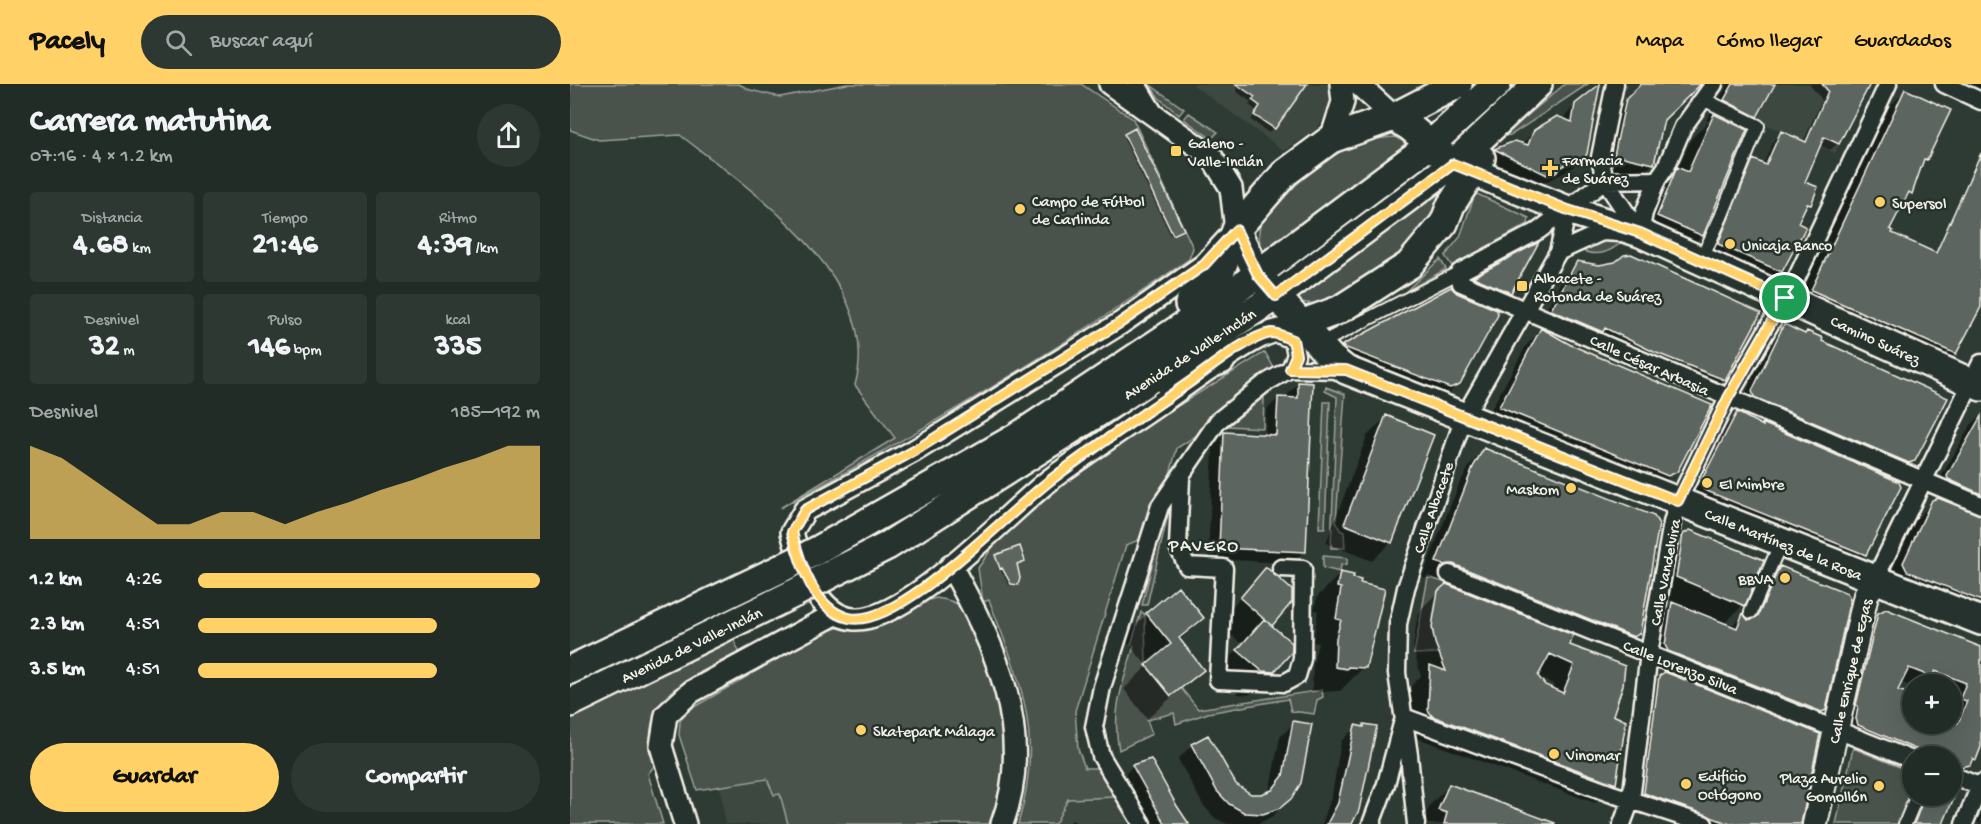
<!DOCTYPE html>
<html lang="es">
<head>
<meta charset="utf-8">
<style>
  :root { --surface:#222c27; --page:#2e3833; --text:#f1f3f6; --muted:#a2a7a7; --line:#3f4844; --accent:#ffd166 }
  body { margin:0; font-family:"Gochi Hand",sans-serif; background:var(--page); color:var(--text); height:100vh; display:flex; flex-direction:column; font-size:22px; white-space:nowrap }
  * { box-sizing:border-box; margin:0 }
  p { font-size:20px; color:var(--muted) }
  .icon { flex:none; width:33px; height:33px; fill:none; stroke:currentColor; stroke-width:2; stroke-linecap:round; stroke-linejoin:round }
  .map { position:relative; flex:1; overflow:hidden }
  .drawer { display:flex; flex-direction:column; background:var(--surface); width:570px }
  .drawer>* { flex:none }
  .tools { position:absolute; left:1332px; top:590px; display:grid; gap:12px }
  .tools a { display:grid; place-items:center; width:60px; height:60px; border-radius:50%; background:var(--surface); box-shadow:0 6px 24px #0002,0 0 0 2px var(--line); font-size:30px }
  .pin { position:absolute; display:grid; place-items:center; width:51px; height:51px; color:#fff; margin:-26px; border:3px solid #fff; border-radius:50%; box-shadow:0 2px 6px #0007 }
  .round { display:grid; place-items:center; flex:none; width:63px; height:63px; border-radius:32px; background:var(--page) }
  .head { display:flex; align-items:center; justify-content:space-between; height:102px; padding:0 30px }
  h1 { font-size:33px; font-weight:700; line-height:45px }
  .figures { display:grid; grid-template-columns:repeat(3,1fr); gap:9px; height:102px; padding:6px 30px }
  .figures div { display:grid; align-content:center; border-radius:6px; background:var(--page); text-align:center }
  .figures b { font-size:30px; font-weight:700 }
  .figures small { font-size:16px; font-weight:400 }
  .figures p { font-size:16px }
  .chart { height:168px; padding:12px 30px }
  .chart p { display:flex; justify-content:space-between }
  .chart svg { width:100%; height:108px; margin-top:6px; fill:var(--accent); opacity:.7 }
  .primary-button { display:flex; gap:12px; margin-top:auto; padding:12px 30px }
  .primary-button a { flex:1; height:69px; border-radius:36px; background:var(--accent); color:#111; font-size:24px; font-weight:700; line-height:69px; text-align:center }
  .primary-button a+a { background:var(--page); color:var(--text) }
  ul { padding:0 30px; list-style:none; font-size:20px }
  li { display:grid; grid-template-columns:96px 72px 1fr; align-items:center; height:45px }
  li i { height:15px; border-radius:8px; background:var(--accent) }
  header { display:flex; align-items:center; gap:36px; box-sizing:border-box; height:84px; padding:0 30px; background:var(--accent); color:#111 }
  header strong { font-size:28px }
  nav { display:flex; gap:33px; margin-inline-start:auto; font-size:21px }
  .search { width:420px; height:54px; background:var(--page); display:flex; align-items:center; gap:15px; box-sizing:border-box; padding:0 21px; border-radius:33px; color:var(--muted); font-size:22px }
  main { display:flex; flex:1; min-height:0 }
  .map>svg:first-child { display:block }
  .built { fill:#3c4841 }
  .green { fill:#48524c; stroke:#9ea29a; stroke-width:1.5 }
  .shadow { fill:#0007; fill-rule:evenodd }
  .building { fill:#5c655e; stroke:#f4f1e8; stroke-width:1.5; fill-rule:evenodd }
  .lines { fill:none; stroke-linecap:round; stroke-linejoin:round }
  .pedestrian-casing { stroke:#f4f1e8; stroke-width:16 }
  .minor-casing { stroke:#f4f1e8; stroke-width:21 }
  .tertiary-casing { stroke:#f4f1e8; stroke-width:26 }
  .secondary-casing { stroke:#f4f1e8; stroke-width:28 }
  .primary-casing { stroke:#f4f1e8; stroke-width:32 }
  .pedestrian { stroke:#26332d; stroke-width:12 }
  .minor { stroke:#26332d; stroke-width:16 }
  .tertiary { stroke:#26332d; stroke-width:21 }
  .secondary { stroke:#26332d; stroke-width:24 }
  .primary { stroke:#26332d; stroke-width:27 }
  .primary-bridge-casing { stroke:#f4f1e8; stroke-width:32; stroke-linecap:butt }
  .primary-bridge { stroke:#26332d; stroke-width:27 }
  .route-casing { stroke:#fff; stroke-width:12 }
  .route { stroke:#ffd166; stroke-width:8 }
  .poi-dot { fill:#ffd166; stroke:#26332d; stroke-width:2 }
  .labels { text-anchor:middle; stroke-width:5; stroke-linejoin:round; paint-order:stroke }
  .poi-label { font-size:16px; fill:#f4f1e8; stroke:#26332d; text-anchor:start }
  .street-label { font-size:16px; fill:#f4f1e8; stroke:#26332d }
  .neighbourhood-label { font-size:18px; letter-spacing:1.5px; fill:#f4f1e8; stroke:#26332d }
</style>
</head>
<body>
<header>
<strong>Pacely</strong>
<div class="search"><svg class="icon" aria-label="search" viewBox="0 0 24 24"><circle cx="10" cy="10" r="6"/><path d="M15 15l6 6"/></svg>Buscar aquí</div>
<nav><a>Mapa</a><a>Cómo llegar</a><a>Guardados</a></nav>
</header>
<main>
<section class="drawer">
<div class="head"><div><h1>Carrera matutina</h1><p>07:16 · 4 × 1.2 km</p></div><a class="round"><svg class="icon" aria-label="share" viewBox="0 0 24 24"><path d="M12 15V3M7 8l5-5 5 5M5 13v7h14v-7"/></svg></a></div>
<div class="figures">
<div><p>Distancia</p><b>4.68<small> km</small></b></div>
<div><p>Tiempo</p><b>21:46</b></div>
<div><p>Ritmo</p><b>4:39<small> /km</small></b></div>
</div>
<div class="figures">
<div><p>Desnivel</p><b>32<small> m</small></b></div>
<div><p>Pulso</p><b>146<small> bpm</small></b></div>
<div><p>kcal</p><b>335</b></div>
</div>
<div class="chart"><p><span>Desnivel</span>185–192 m</p>
<svg viewBox="0 0 160 44" preserveAspectRatio="none"><path d="M0 44V6L10 11L20 20L30 29L40 38L50 38L60 33L70 33L80 38L90 33L100 29L110 24L120 20L130 15L140 11L150 6L160 6V44z"/></svg>
</div>
<ul>
<li><b>1.2 km</b>4:26<i style="width:100%"></i></li>
<li><b>2.3 km</b>4:51<i style="width:70%"></i></li>
<li><b>3.5 km</b>4:51<i style="width:70%"></i></li>
</ul>
<div class="primary-button"><a>Guardar</a><a>Compartir</a></div>
</section>
<div class="map">
<svg width="1411" height="740" viewBox="0 0 1411 740">
  <rect width="100%" height="100%" fill="#2e3b34"/>
  <filter id="ink" filterUnits="userSpaceOnUse"><feTurbulence type="fractalNoise" baseFrequency=".0167" numOctaves="2"/><feDisplacementMap in="SourceGraphic" scale="12" xChannelSelector="R" yChannelSelector="G"/><feConvolveMatrix kernelMatrix="1 2 1 2 8 2 1 2 1" color-interpolation-filters="sRGB"/></filter>
  <g filter="url(#ink)">
    <path class="built" d="M622 0H759L761 23 746 46 714 67Z
      M1205 0H1300L1265 69 1187 37Z
      M197 695 204 711 210 710 218 740H155L150 702Z
      M545 713 559 736 557 740H485L498 715Z"/>
    <path class="green" d="M0 0H169L180 6 210 13 277 0H511L563 35 623 164 619 175C488 267 351 348 210 424L325 354 285 301C315 196 180 105 110 51L29 56 0 46Z
      M579 0 614 25 609 31 589 14Z
      M995 0H1018L941 51 933 52Z
      M619 29 648 48 643 53H639L614 35Z
      M826 53 839 61 695 175C690 163 685 147 693 135 697 128 706 121 712 115 743 82 779 54 826 53Z
      M867 101C870 113 870 125 863 136 844 168 772 229 732 218 728 217 724 213 720 211Z
      M907 110 959 134 958 140 882 182 875 172 890 153 904 113Z
      M1035 154 1054 156C1041 168 1028 174 1010 166Z
      M870 175 876 185 835 208Z
      M695 268 704 284 640 332 626 352 607 364 600 390 580 419 569 456 556 461 505 627 508 665 515 684H528L545 713 498 715 485 740H448C475 651 451 598 419 516L413 518 408 484 429 454 535 367Z
      M756 303 775 310 766 437 770 446 774 448 775 464H761L767 313 755 307Z
      M694 314 693 344 658 342 691 315Z
      M754 318H760L755 444H749Z
      M597 421 600 422 577 521H572Z
      M753 472 777 474V480L771 481 770 488 753 484Z
      M858 493 879 500 868 507C863 528 858 550 870 569L844 570Z
      M366 514C375 516 384 516 391 523 408 542 434 632 434 659 435 688 430 714 419 740H218L210 710 204 711 197 695 127 706 109 651 110 637 119 626 254 548Z
      M571 528 575 530 576 581 582 588 583 587 601 612 611 604 628 625 752 606 753 613 747 616 744 630 721 627 718 615 638 629 606 640 604 629 577 636 582 650 549 666C541 627 553 599 564 562L561 561Z
      M163 554 169 568C119 595 64 612 85 681L78 690 93 740H0V630Z
      M1283 664 1342 688 1343 711 1331 740H1266Z"/>
    <path class="shadow" d="M670 0H735L699 49 681 36 687 27 679 21 681 18 666 7Z
      M1074 0H1122L1093 36 1083 80 1059 103 1021 94 1033 40Z
      M1158 0H1203L1186 32 1173 45 1132 151 1108 175 1064 156 1084 108 1108 84 1121 55 1139 37 1136 36Z
      M1239 0H1299L1268 59 1260 66 1249 61 1233 99 1239 120 1231 128 1211 187 1203 194 1141 167 1176 84 1184 77 1193 81 1204 56 1211 49 1233 58 1252 16Z
      M1373 0H1411V21Z
      M1335 7 1356 75 1350 81 1340 109 1333 117 1318 146 1355 186 1411 212V219L1385 269 1368 285 1225 222 1319 23Z
      M1006 21 1014 72 1000 86 963 104 911 80 925 67 945 59 951 61 965 47 991 36Z
      M555 51 611 147 601 152 553 53Z
      M966 162 940 208 923 226 889 299 874 314 759 276 772 263 881 204 888 211 904 194Z
      M1008 179 1154 295 1140 310 1021 258 1018 262 968 241 993 194Z
      M1214 242 1250 258 1343 376 1330 389 1170 321 1201 255Z
      M971 246 1105 387 1090 403 914 338 956 262Z
      M729 299 734 467 722 479 638 475 643 362 655 350 695 352 696 326 708 315H717V311Z
      M1168 330 1328 399 1295 470 1281 484 1117 413 1153 345Z
      M1411 331V539L1317 496 1346 435 1363 418 1370 415 1362 409 1400 342Z
      M816 333 821 458 802 477 756 459 797 352Z
      M915 366 1069 548 1054 564 1048 567 867 495 852 493 889 400 900 381Z
      M1114 451 1173 521 1154 540 1160 543 1173 531 1178 537 1194 500 1210 484 1254 625 1233 645 1249 651 1230 740H1110L1061 723 1077 607 1096 589 1082 583 1086 536 1104 518 1088 512 1095 470Z
      M426 472 445 480 444 502 439 501 430 485 428 486Z
      M696 485 703 587 679 611 668 610 645 591 672 560 647 539Z
      M771 489 794 583 770 607 752 608 742 606 743 579 748 559 743 558 748 527 744 526 747 513Z
      M872 504 998 562 1041 632 1045 699 1025 719 842 652 839 647 841 602 851 592 843 564 847 534 852 524ZM968 593 985 601 983 606 974 602Z
      M1316 526 1411 565V660L1405 675 1386 693 1382 695V672H1342L1275 654 1295 544ZM1330 598 1342 603V600H1382V611L1384 612 1382 639H1342V613L1326 606Z
      M577 530 632 534 609 557 632 586 577 635 554 605 577 582 553 553Z
      M724 639 717 717 703 732 688 740H657L645 734 633 721 608 675 622 661 664 701 680 711 692 712 699 708 710 653Z
      M786 643H805L787 726 779 740H752L762 711 771 657Z
      M563 682 606 723 619 740H573L549 696Z
      M879 702 985 740H852L860 721Z
      M1382 705 1386 706 1372 740H1336L1345 711H1382Z
      M1411 729V740L1407 738Z
      M502 736 508 740H498Z"/>
    <path class="building" d="M666 0H737L705 45 684 31 690 22 682 16 685 13Z
      M1030 0 1017 70 1013 75 997 79 983 90 977 91 924 65 945 57 958 61 964 46 987 32 1002 38 1005 20Z
      M1071 0H1131L1094 36 1084 80 1044 71 1056 15Z
      M1163 0H1205L1187 33 1154 16Z
      M1252 0H1300L1269 60 1254 53 1235 98 1248 103 1241 121 1237 120 1228 139 1236 143 1212 188 1148 160 1183 75 1196 81 1211 47 1236 58 1258 7Z
      M1335 5 1381 26 1357 76 1354 75 1342 110 1339 108 1320 145 1323 147 1322 149 1366 169 1411 69V223L1386 270 1241 206Z
      M1144 30 1177 46 1133 152 1087 132 1107 83 1118 88Z
      M565 44 614 146 603 151 554 50Z
      M969 158 941 209 903 193Z
      M1061 170 1191 229 1155 296 1084 268 1035 244 1033 248 981 226 1007 177 1029 181 1045 178 1054 171Z
      M881 203 887 209 927 226 928 231 890 300 880 304 771 262Z
      M1214 240 1235 250 1237 247 1253 254 1252 257 1378 314 1345 377 1339 379 1184 313 1182 307Z
      M971 244 1001 261 1142 321 1107 388 1098 392 929 323Z
      M728 298 743 299 736 468 649 464 654 348 706 351 708 313 728 314Z
      M1167 328 1193 342 1192 339 1329 398 1331 403 1296 471 1134 406 1131 397Z
      M816 331 864 351 822 459 774 440Z
      M1411 332V410L1378 395 1377 392Z
      M914 364 1084 432 1089 440 1070 549 1064 553 883 480 874 481 866 478 903 383Z
      M1368 414 1411 431V517L1337 487 1333 479 1362 416Z
      M1120 446 1194 476 1175 522 1106 493 1113 450Z
      M450 462 455 477 447 480 450 494 448 501 441 500 432 484 430 485 425 471Z
      M1210 482 1277 509 1280 515 1256 626 1252 628 1098 567 1095 561 1102 518 1167 544 1173 529 1178 536 1188 532Z
      M696 483 722 506V518L702 542 670 514Z
      M770 488 784 491 783 494 791 496 790 499 815 505 796 584 778 583 777 585 765 583 766 554 771 536 766 535 771 504 767 503Z
      M876 500 1003 551 1000 561 1055 582 1053 601 1043 631 1056 637 1046 700 862 632 858 626 860 581 876 587 865 559 862 543 868 507ZM980 570 1004 581 993 609 975 601 968 592Z
      M608 502 634 534 609 554 634 586 601 612 576 581 601 560 576 529Z
      M1316 525 1411 563V663L1406 676 1403 674 1400 681 1391 683 1382 681V672H1362L1288 641 1286 635 1288 622 1286 621 1292 596 1308 529ZM1339 584 1362 593 1365 587 1396 599 1390 615 1397 617 1388 639H1342V611L1328 606Z
      M694 535 722 559V568L704 588 692 587 667 566Z
      M1095 588 1250 650 1231 740H1160L1074 709 1089 592Z
      M723 637 742 640 731 699 722 714 710 724 693 730 675 729 659 720 647 707 621 660 638 651 666 700 681 710H691L702 706 713 692Z
      M794 640 807 642 789 726 782 740H757L768 719 785 641 794 643Z
      M581 675 607 722 619 740H595L562 681Z
      M879 700 985 739 984 740H874L877 729 868 726Z
      M1355 711H1385L1373 740H1344Z"/>
    <g class="lines">
      <g class="pedestrian-casing">
        <path id="pedestrian" d="M1131 176 1151 133 1188 42 1133 15
          M749 260 890 188
          M1181 528 1211 458
          M1335 740 1347 711"/>
      </g>
      <g class="minor-casing">
        <path id="minor" d="M567 0 585 30
          M1045 0 1030 73 1035 97 1069 148
          M1374 0 1411 17
          M1087 96 1035 97 968 147 890 188 891 199 1411 421
          M1070 149 1074 129 1087 96 1096 83 1113 43 1144 0
          M988 168 1032 148 1051 149
          M704 249 723 256 726 271 720 285
          M611 394 608 463 617 482 654 484 648 596 714 599 727 592 732 575 733 485 711 484
          M879 490 1342 676
          M1305 495 1411 279
          M834 633 1039 709 1134 740
          M1382 691 1411 703
          M572 740 531 672 524 643 532 603 590 422 648 337 694 300 720 285 775 286
          M801 740 816 700 832 640
          M846 740 839 671 827 589 828 540 836 504 894 333 988 168 998 126
          M1052 740 1061 716 1079 569 1102 439 1108 417 1158 314 1227 193 1318 0
          M1394 740 1411 699"/>
      </g>
      <g class="tertiary-casing">
        <path id="tertiary" d="M540 0 641 72 661 104 666 146 634 181 551 239 344 367 235 426 222 448C230 479 246 532 284 535 337 539 438 428 481 395 515 370 551 346 586 322 619 299 652 273 688 254 700 247 717 245 731 240
          M788 0 824 33
          M761 55 773 18 771 0
          M381 482C425 562 466 648 432 740
          M115 740 91 662 96 631 121 608 265 530"/>
      </g>
      <g class="secondary-casing">
        <path id="secondary" d="M1245 740 1296 511 1305 495"/>
      </g>
      <g class="primary-casing">
        <path id="primary" d="M824 33 840 43 883 80 998 126 1070 149 1411 303
          M666 146 688 191 761 274 776 286 1411 537
          M619 220 647 197 666 146 715 89 761 55 824 33 888 0
          M731 240 769 226 839 181 874 139 881 121 911 74
          M597 297 651 276
          M250 465 447 353 658 212 861 60 927 0
          M259 491 317 462 551 314 706 212 883 80 968 0
          M0 586 212 484
          M0 619 225 509"/>
      </g>
      <use href="#pedestrian" class="pedestrian"/>
      <use href="#minor" class="minor"/>
      <use href="#tertiary" class="tertiary"/>
      <use href="#secondary" class="secondary"/>
      <use href="#primary" class="primary"/>
      <g class="primary-bridge-casing">
        <path id="primary-bridge" d="M212 484 250 465
          M225 509 259 491"/>
      </g>
      <use href="#primary-bridge" class="primary-bridge"/>
    </g>
  </g>
  <g class="lines" filter="url(#ink)">
    <g class="route-casing">
      <path id="route" d="M883 80 998 126 1070 149 1215 214 1158 314 1108 417 776 286 720 285 726 271 723 256C717 254 708 249 701 249 677 253 640 284 620 298 574 330 527 361 482 395 441 425 329 546 279 534 244 526 230 479 222 448L235 426 344 367 550 239 634 181 666 146 688 191 706 212Z"/>
    </g>
    <use href="#route" class="route"/>
  </g>
  <g class="poi-dot">
    <rect x="600" y="61" width="12" height="12" rx="3"/>
    <path d="M977 75h6v6h6v6h-6v6h-6v-6h-6v-6h6z"/>
    <circle cx="1310" cy="118" r="6"/>
    <circle cx="450" cy="125" r="6"/>
    <circle cx="1160" cy="160" r="6"/>
    <rect x="946" y="196" width="12" height="12" rx="3"/>
    <circle cx="1137" cy="399" r="6"/>
    <circle cx="1001" cy="404" r="6"/>
    <circle cx="1215" cy="494" r="6"/>
    <circle cx="291" cy="646" r="6"/>
    <circle cx="984" cy="670" r="6"/>
    <circle cx="1116" cy="700" r="6"/>
    <circle cx="1309" cy="702" r="6"/>
  </g>
  <g class="labels">
    <g class="poi-label">
      <text x="618" y="64">Galeno -<tspan x="618" dy="18">Valle-Inclán</tspan></text>
      <text x="992" y="81">Farmacia<tspan x="992" dy="18">de Suárez</tspan></text>
      <text x="462" y="122">Campo de Fútbol<tspan x="462" dy="18">de Carlinda</tspan></text>
      <text x="1322" y="124">Supersol</text>
      <text x="1172" y="166">Unicaja Banco</text>
      <text x="964" y="199">Albacete -<tspan x="964" dy="18">Rotonda de Suárez</tspan></text>
      <text x="1149" y="405">El Mimbre</text>
      <text x="989" y="410" text-anchor="end">Maskom</text>
      <text x="1203" y="500" text-anchor="end">BBVA</text>
      <text x="303" y="652">Skatepark Málaga</text>
      <text x="996" y="676">Vinomar</text>
      <text x="1128" y="697">Edificio<tspan x="1128" dy="18">Octógono</tspan></text>
      <text x="1297" y="699" text-anchor="end">Plaza Aurelio<tspan x="1297" dy="18">Gomollón</tspan></text>
    </g>
    <g class="street-label">
      <text transform="translate(1306 255) rotate(25)" y="6">Camino Suárez</text>
      <text transform="translate(619 269) rotate(-33)" y="6">Avenida de Valle-Inclán</text>
      <text transform="translate(1080 280) rotate(24)" y="6">Calle César Arbasia</text>
      <text transform="translate(862 423) rotate(-71)" y="6">Calle Albacete</text>
      <text transform="translate(1214 459) rotate(22)" y="6">Calle Martínez de la Rosa</text>
      <text transform="translate(1094 488) rotate(-79)" y="6">Calle Vandelvira</text>
      <text transform="translate(121 560) rotate(-26)" y="6">Avenida de Valle-Inclán</text>
      <text transform="translate(1111 582) rotate(22)" y="6">Calle Lorenzo Silva</text>
      <text transform="translate(1279 587) rotate(-77)" y="6">Calle Enrique de Egas</text>
    </g>
    <g class="neighbourhood-label">
      <text x="634" y="467">PAVERO</text>
    </g>
  </g>
</svg>
<div class="tools">
<a>+</a>
<a>−</a>
</div>
<div class="pin" style="left:1215px;top:214px;background:#1e9e55"><svg class="icon" aria-label="arrive" viewBox="0 0 24 24"><path d="M6 21V4h12l-3 4 3 4H6"/></svg></div>
</div>
</main>
</body>
</html>
